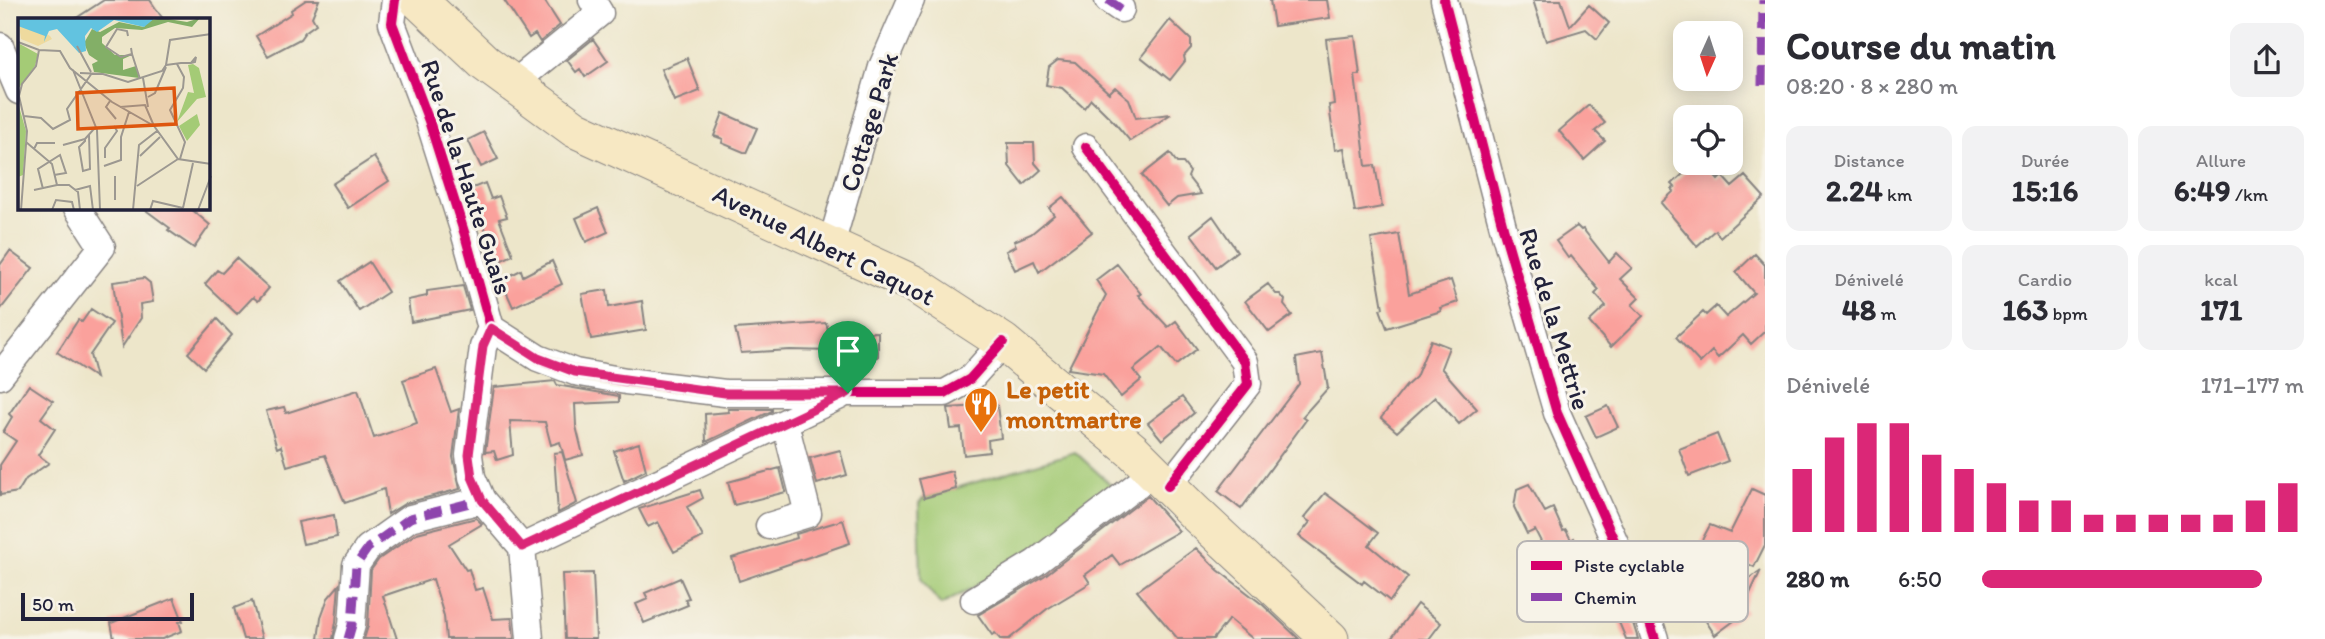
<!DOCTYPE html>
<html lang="fr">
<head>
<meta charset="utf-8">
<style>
  :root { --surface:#fff; --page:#f2f2f3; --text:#2b2b33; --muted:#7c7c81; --accent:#db2777 }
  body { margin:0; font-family:Itim,sans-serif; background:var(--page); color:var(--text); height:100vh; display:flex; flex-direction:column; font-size:26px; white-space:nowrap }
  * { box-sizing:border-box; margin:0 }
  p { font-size:23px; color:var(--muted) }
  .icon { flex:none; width:38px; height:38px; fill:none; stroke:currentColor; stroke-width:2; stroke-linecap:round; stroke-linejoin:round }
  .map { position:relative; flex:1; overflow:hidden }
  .details { display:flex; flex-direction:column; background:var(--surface); width:560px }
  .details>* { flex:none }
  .needle { width:46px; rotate:183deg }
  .tools { position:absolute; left:1673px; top:21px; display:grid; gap:14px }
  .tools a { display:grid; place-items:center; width:70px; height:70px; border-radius:14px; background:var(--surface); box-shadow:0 4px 18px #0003; font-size:35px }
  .scale { position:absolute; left:21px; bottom:18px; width:173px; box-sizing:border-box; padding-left:7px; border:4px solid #22223b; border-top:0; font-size:19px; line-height:24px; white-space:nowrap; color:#22223b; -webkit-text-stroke:5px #f7f3e8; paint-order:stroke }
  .pin { position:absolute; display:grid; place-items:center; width:60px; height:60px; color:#fff; margin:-72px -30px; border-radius:50% 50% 50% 0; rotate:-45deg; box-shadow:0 0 7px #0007 }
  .pin .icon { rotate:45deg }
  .round { display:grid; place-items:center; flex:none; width:74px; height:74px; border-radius:14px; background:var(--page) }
  .headline { display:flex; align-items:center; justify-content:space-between; height:119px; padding:0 21px }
  h1 { font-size:38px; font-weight:700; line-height:52px }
  .stats { display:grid; grid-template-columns:repeat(3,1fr); gap:10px; height:119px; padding:7px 21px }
  .stats div { display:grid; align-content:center; border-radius:14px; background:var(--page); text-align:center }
  .stats b { font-size:30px; font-weight:700 }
  .stats small { font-size:19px; font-weight:400 }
  .stats p { font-size:19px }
  .chart { height:196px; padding:14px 21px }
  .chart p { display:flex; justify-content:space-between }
  .chart svg { width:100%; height:126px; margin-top:7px; stroke:var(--accent); stroke-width:6 }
  ul { padding:0 21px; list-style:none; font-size:23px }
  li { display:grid; grid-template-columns:112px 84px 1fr; align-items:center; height:52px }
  li i { height:18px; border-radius:9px; background:var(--accent) }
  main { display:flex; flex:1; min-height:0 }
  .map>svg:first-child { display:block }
  .green { fill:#a4cb76; stroke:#637658; stroke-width:2 }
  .building { fill:#faa19c }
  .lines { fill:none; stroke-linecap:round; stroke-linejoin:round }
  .street-casing { stroke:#888482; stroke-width:29 }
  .secondary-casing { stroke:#888482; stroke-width:39 }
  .street { stroke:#fff; stroke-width:26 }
  .secondary { stroke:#f7e8c3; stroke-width:37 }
  .quiet { stroke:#8e44ad; stroke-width:9; stroke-dasharray:18 9; stroke-linecap:butt }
  .cycleway-casing { stroke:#f7f3e8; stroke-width:15 }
  .cycleway { stroke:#d6006c; stroke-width:10 }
  .route-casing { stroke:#fff; stroke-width:14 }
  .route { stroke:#db2777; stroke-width:9 }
  .labels { text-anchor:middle; stroke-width:6; stroke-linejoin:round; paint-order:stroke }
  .street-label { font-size:26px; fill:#22223b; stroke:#f7f3e8 }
  .food-label { font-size:26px; font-weight:bold; fill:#c56008; stroke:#f7f3e8; text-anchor:start }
  .inset-road { fill:none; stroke:#9c9891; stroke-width:2 }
  .view { fill:#de560e; fill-opacity:0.15; stroke:#de560e; stroke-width:3.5 }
  .inset-edge { fill:none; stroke:#22223b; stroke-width:3.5 }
  .key { fill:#f7f3e8; stroke:#b7b4b4; stroke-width:2 }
  .key-label { font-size:19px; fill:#22223b }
</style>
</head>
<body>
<main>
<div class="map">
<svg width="1765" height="639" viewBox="0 0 1765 639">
  <rect width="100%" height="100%" fill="#f7f3e8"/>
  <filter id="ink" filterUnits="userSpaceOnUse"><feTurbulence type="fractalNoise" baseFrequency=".0143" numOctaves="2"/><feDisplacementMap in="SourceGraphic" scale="14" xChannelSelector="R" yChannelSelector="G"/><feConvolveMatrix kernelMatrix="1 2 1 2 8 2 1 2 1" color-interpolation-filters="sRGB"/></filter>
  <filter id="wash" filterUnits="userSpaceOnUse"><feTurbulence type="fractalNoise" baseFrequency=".00686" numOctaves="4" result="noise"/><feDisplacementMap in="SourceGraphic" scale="28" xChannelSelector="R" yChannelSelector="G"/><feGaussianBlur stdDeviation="1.57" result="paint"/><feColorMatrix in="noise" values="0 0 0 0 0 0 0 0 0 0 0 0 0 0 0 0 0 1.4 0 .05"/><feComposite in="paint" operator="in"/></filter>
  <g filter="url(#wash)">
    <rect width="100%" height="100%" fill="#ede6ca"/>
    <path class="green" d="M1075 452 1119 492 1025 560 941 605 921 580 919 503 924 498Z"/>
    <g id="blocks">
      <path class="building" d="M104 0H150L163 19H75Z
        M306 0H319L312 17 316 24 305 32 300 39 268 56 256 36 292 13 291 10Z
        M504 0H544L560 25 540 42 535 34 529 38Z
        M1270 0H1327L1330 18 1274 26Z
        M1533 0H1561L1570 26 1589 5 1609 23 1597 39 1586 29 1546 41Z
        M1170 20 1191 40V48L1184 56 1185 61 1170 80 1141 57Z
        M1355 36 1360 75H1355L1366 166 1375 165 1382 207 1355 212 1344 148 1335 150 1329 105 1334 104 1326 39Z
        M593 39 608 61 585 77 580 69 576 72 567 60Z
        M687 58 700 91 674 101 661 69Z
        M1058 60 1075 62 1109 93 1115 87 1129 99 1136 118 1171 114 1130 141 1114 122 1091 99 1084 108 1062 88 1046 85 1049 67Z
        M1589 105 1605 123 1595 131 1605 141 1584 160 1559 131Z
        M723 113 757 128 746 153 722 143 723 139 714 136Z
        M484 132 498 159 481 167 468 140Z
        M1008 143H1034L1035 163 1041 170 1024 185 1009 166Z
        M1170 153 1177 163H1183L1190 172 1188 177 1201 194 1177 198 1167 206 1142 175Z
        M374 157 389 181 348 208 332 184Z
        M1695 163H1703L1718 180 1722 176 1732 187 1745 176 1764 197 1720 237 1715 230 1697 246 1661 203 1674 191 1672 189 1675 187 1672 184Z
        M485 183 491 199 499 196 507 217 499 219 513 255 498 262 470 189Z
        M1063 197 1092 232 1039 272 1034 261 1015 270 1006 251 1016 246 1014 241 1031 234 1054 215 1049 208Z
        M143 208H190L210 225 194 248 168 230 170 228Z
        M598 208 608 232 586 242 576 218Z
        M1213 216 1237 251 1216 267 1191 234Z
        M1577 226 1581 230 1583 229 1609 262 1617 253 1632 268 1620 279 1639 298 1632 305 1643 316 1611 347 1589 322 1606 306 1595 294 1599 290 1571 256 1568 258 1556 241Z
        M1399 234 1409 294 1451 280 1458 302 1440 308 1441 311 1387 328 1380 309 1383 308 1371 239Z
        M10 251 33 268 0 310V265Z
        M1755 254 1765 265V331L1751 344 1743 335 1718 358 1712 351 1700 363 1676 337 1703 312 1706 315 1716 306 1726 317 1754 293 1736 272Z
        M236 258 269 288 258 301 253 297 237 314 205 284 217 270 222 273Z
        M552 261 562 284 513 307 501 280 521 270 523 276Z
        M369 262 388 292 359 311 340 281Z
        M1117 264 1141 294 1138 295 1168 327 1176 321 1197 349 1176 365 1161 347 1133 370 1141 380 1121 397 1103 374 1068 369 1106 295 1096 280Z
        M144 278 150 283 153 302 140 304 141 318 122 347 113 282Z
        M1268 284 1276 294H1280L1285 300 1284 305 1292 315 1269 332 1245 301Z
        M463 286 470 310 411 322 408 300 427 296V291Z
        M607 290 609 307 642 301 646 330 591 339 582 294Z
        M91 309 112 323 90 355 96 378 57 352 78 320 82 322Z
        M217 319 232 335 204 368 188 353Z
        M826 323 829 333 878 332V357L834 358V351L790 350 741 353 735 329Z
        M1431 340 1449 347 1441 368 1477 409 1459 424 1435 397 1397 432 1381 418 1406 386 1416 377Z
        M1322 353 1328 388 1302 417 1306 420 1241 509 1218 491 1299 384 1296 358Z
        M436 369 451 412 459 409 453 457 460 489 406 503 388 514 384 489 345 503 325 455 287 466 281 446 277 448 266 411 284 407 286 413 358 390 374 438 417 423 403 380Z
        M555 381 557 385 619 396V402L575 404 576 426 583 455 565 460 560 442 551 445 545 422 510 421 513 455 497 460 494 451 485 452 494 387Z
        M29 385 53 401 41 418 55 429 38 455 49 463 26 479 18 492 0 495V465L16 441 3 432 12 417 9 414Z
        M1182 397 1194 413 1162 440 1148 423Z
        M997 405 1001 438 988 440 989 452 964 455 961 428 951 429 948 408Z
        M1608 406 1618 427 1596 437 1586 416Z
        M728 409H772V411L706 442 705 414 729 412Z
        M1717 434 1728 461 1689 476 1679 449Z
        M639 443 646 470 624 481 614 451Z
        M840 450 847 475 817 484 810 458Z
        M562 452 577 503 558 513 554 453Z
        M780 468 786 492 734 505 728 482Z
        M952 471 956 489 924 498 919 479Z
        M1529 484 1545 512 1553 508 1563 531 1566 530 1571 540 1574 538 1583 556 1580 557 1585 566 1560 579 1535 530 1527 534 1514 507 1517 489Z
        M1752 489 1765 495V545L1754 567 1701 542 1710 525 1730 533Z
        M700 490 703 498 687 507 703 537 674 552 658 522 648 527 639 509Z
        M1325 493 1378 533 1369 545 1408 577 1390 601 1364 581 1362 584 1299 536 1310 522 1304 518Z
        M1148 496 1179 531 1120 565 1112 555 1085 575 1090 583 1047 609 1009 639H1000L995 633 992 635 978 615 1044 576Z
        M334 515 337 537 303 544 298 522Z
        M476 518 482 524 449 544 466 570 469 569 475 590 483 588 493 619 512 618 514 639H446L444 616 433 579 383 596 397 639H364L368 626 371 570 379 559 417 533Z
        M843 520 850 543 739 581 732 558 797 538 796 534Z
        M1196 548 1218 570 1263 605 1299 639H1253L1229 619 1213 639H1178L1137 591Z
        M1761 570 1743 608 1746 612 1715 635 1702 615Z
        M593 573 596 639H565L562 574Z
        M680 578 689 598 685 599 688 605 644 623 636 604 648 599 645 593Z
        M339 585 336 622 333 639H318L321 617 328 598Z
        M174 598 183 621 179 622 182 631 162 639H114L111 623Z
        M252 601 262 639H243L234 608Z
        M1625 602 1632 620 1638 639H1626L1613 608Z
        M1417 604 1441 623 1429 639H1391Z"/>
    </g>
  </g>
  <g filter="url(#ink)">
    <use href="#blocks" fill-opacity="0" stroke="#888482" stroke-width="2"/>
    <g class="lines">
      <g class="street-casing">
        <path id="street" d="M395 0 392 23 429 121 465 235 491 328 538 358 575 372 626 381 725 393H945L970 379 1003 342
          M1108 0 1121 9
          M1444 0 1504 231 1557 413 1647 614 1655 639
          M0 46 19 91
          M513 84 600 13 592 0
          M1086 147 1245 362 1248 384 1168 486
          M831 245 882 67 911 0
          M491 328 483 347 469 455 472 477 482 500 522 547 530 639
          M0 376 102 247 77 208
          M769 526 808 514 785 423
          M522 547 840 396
          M974 600 1035 563 1154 472
          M348 639 352 625 356 565 368 548 410 518 482 500"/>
      </g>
      <g class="secondary-casing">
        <path id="secondary" d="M418 0 485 63 575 129 914 284 1003 342 1133 451 1194 512 1330 639"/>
      </g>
      <use href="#street" class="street"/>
      <use href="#secondary" class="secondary"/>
      <path class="quiet" d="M1108 0 1121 9
        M1762 85 1763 0
        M348 639 352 625 356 565 368 548 410 518 482 500"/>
      <g class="cycleway-casing">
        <path id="cycleway" d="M395 0 392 23 429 121 465 235 491 328 538 358 575 372 626 381 725 393H945L970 379 1003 342
          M1444 0 1504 231 1557 413 1647 614 1655 639
          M1086 147 1245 362 1248 384 1168 486"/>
      </g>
      <use href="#cycleway" class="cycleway"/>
    </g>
  </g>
  <g class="lines" filter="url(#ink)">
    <g class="route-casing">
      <path id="route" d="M491 328 538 358 575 372 725 393H848L522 547 482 500 472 477 469 455 483 346Z"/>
    </g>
    <use href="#route" class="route"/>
  </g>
  <defs>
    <g id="restaurant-pin" transform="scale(1.75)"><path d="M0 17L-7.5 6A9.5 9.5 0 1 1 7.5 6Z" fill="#e8710a" stroke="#f7f3e8"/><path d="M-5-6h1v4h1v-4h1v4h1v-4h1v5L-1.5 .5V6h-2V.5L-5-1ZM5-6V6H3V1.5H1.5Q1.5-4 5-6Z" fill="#fff"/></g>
  </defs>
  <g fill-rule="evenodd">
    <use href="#restaurant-pin" x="981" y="404"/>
  </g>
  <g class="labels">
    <g class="street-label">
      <text transform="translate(869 122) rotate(-73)" y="9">Cottage Park</text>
      <text transform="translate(467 177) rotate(72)" y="9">Rue de la Haute Guais</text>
      <text transform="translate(824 245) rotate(26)" y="9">Avenue Albert Caquot</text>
      <text transform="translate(1555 319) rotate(73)" y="9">Rue de la Mettrie</text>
    </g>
    <g class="food-label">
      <text x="1006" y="398">Le petit<tspan x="1006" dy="30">montmartre</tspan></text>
    </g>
  </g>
  <g transform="translate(18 18)">
    <rect width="192" height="192" fill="#ede6ca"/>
    <path d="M0 25 20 36 17 48 0 71ZM175 46 181 50 188 79 179 81 159 104 170 74 176 75 170 47ZM0 85 8 113 5 157 0 159ZM179 96 182 107 169 123 161 108Z" fill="#a4cb76"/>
    <path d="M144 0 169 4 182 0 174 9 150 4 124 12 97 10 84 19V25L97 37H114L105 41V52L118 48 121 60 76 54 74 46 80 43 71 37 66 25 74 11 82 14 101 4 126 9 129 3Z" fill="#83af67"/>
    <path d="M0 0 32 18 34 21 20 28 3 21Z" fill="#eeda9e"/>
    <path d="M0 0H137L126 9 96 2 79 14 73 10 67 18 68 33 61 35 39 11 31 13 26 24 27 18 0 8Z" fill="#62c3e0"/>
    <path class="inset-road" d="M110 18 109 13 99 11 88 29 103 39 114 36 113 30M0 24 21 32 42 33 52 50 94 84 136 108 160 141 193 146M59 28 73 54M114 36 122 61M159 46 166 59 165 70 152 92 167 124 162 141M148 47 152 22 193 16M148 47 163 45H173L177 44 178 39 173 45M55 52 79 112 82 192M62 55 85 56 110 64 144 53 148 47M125 60 130 89M130 79 137 75 148 49M92 83 88 89 98 101M102 89 127 87 136 108M6 98 23 100 35 111 52 102 49 91 74 55M71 117 72 151 65 153 61 129 67 123V121L75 112 78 110M8 124 34 146 39 167H51L60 174 62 192M45 127 67 121M16 131 19 125H37M122 138 142 119M87 140V130L99 113 96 108M86 148 103 142V119L111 94M97 158V182M119 168 160 141M25 171 20 151 42 137 48 155 36 157M16 172 39 167M57 172 72 168 75 192M165 190 175 145M3 192 9 113 1 78 4 66 18 48 21 32M34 192 38 182 54 184 56 192M115 192 121 127 139 113M132 192 135 183 165 190M180 192 193 158"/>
    <path class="view" d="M156 70 158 106 60 111 59 75Z"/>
    <rect width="192" height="192" class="inset-edge"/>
  </g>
  <rect x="1517" y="541" width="231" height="81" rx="10" class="key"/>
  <rect x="1531" y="561" width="31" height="9" fill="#d6006c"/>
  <rect x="1531" y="593" width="31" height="8" fill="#8e44ad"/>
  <g class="key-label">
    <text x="1574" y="572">Piste cyclable</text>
    <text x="1574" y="604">Chemin</text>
  </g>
</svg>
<div class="tools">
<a><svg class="needle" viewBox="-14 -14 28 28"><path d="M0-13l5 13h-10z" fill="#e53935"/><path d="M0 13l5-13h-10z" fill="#7c7c81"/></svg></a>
<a><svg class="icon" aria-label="locate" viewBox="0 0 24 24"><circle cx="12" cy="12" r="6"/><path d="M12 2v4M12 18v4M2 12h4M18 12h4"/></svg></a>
</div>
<div class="scale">50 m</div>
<div class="pin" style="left:848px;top:393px;background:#1e9e55"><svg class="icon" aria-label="arrive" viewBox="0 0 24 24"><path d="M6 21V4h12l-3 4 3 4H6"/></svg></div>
</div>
<section class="details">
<div class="headline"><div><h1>Course du matin</h1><p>08:20 · 8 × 280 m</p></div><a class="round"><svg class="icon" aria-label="share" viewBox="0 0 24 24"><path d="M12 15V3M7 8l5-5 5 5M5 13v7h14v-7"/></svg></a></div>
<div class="stats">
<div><p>Distance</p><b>2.24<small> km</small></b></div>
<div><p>Durée</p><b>15:16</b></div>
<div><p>Allure</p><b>6:49<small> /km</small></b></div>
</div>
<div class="stats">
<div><p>Dénivelé</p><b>48<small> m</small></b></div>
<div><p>Cardio</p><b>163<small> bpm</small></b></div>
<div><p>kcal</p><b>171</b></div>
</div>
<div class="chart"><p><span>Dénivelé</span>171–177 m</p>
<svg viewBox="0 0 160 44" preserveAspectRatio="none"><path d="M5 44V22M15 44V11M25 44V6M35 44V6M45 44V17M55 44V22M65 44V27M75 44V33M85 44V33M95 44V38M105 44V38M115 44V38M125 44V38M135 44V38M145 44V33M155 44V27"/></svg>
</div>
<ul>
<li><b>280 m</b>6:50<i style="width:87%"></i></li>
</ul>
</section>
</main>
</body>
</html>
